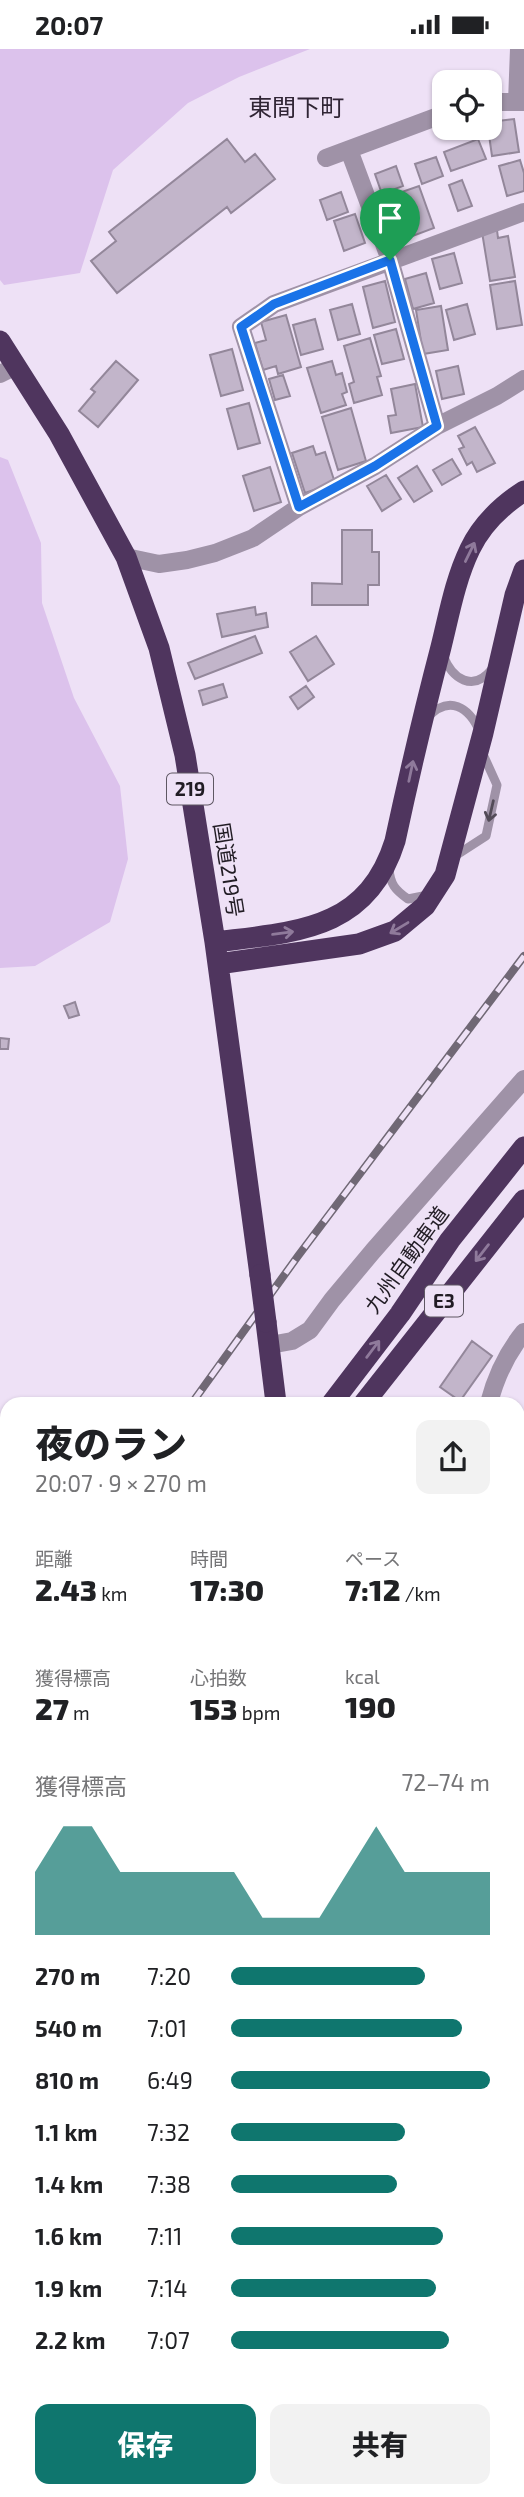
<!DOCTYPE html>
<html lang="ja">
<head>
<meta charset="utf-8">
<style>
  :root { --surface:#fff; --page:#f2f2f2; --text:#202124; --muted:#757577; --accent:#0f766e }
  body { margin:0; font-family:"Exo 2","Noto Sans JP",sans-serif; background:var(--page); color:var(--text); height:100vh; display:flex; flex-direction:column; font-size:26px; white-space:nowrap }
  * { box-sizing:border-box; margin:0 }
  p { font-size:23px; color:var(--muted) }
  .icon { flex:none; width:38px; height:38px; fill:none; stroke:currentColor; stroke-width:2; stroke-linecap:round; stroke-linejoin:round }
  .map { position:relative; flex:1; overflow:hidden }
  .sheet { position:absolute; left:0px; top:1348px; width:525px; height:1101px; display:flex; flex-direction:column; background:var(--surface); border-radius:21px 21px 0 0; box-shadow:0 2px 5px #0004 }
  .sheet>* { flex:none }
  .buttons { position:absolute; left:432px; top:21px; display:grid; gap:14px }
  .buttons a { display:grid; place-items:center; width:70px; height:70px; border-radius:14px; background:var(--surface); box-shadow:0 2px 5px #0004; font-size:35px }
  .pin { position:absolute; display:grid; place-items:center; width:60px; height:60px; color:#fff; margin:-72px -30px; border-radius:50% 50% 50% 0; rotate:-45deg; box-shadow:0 0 7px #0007 }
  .pin .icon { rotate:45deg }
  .round { display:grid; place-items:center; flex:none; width:74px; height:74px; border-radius:14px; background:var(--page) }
  .summary { display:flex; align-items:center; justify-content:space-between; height:119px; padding:0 35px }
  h1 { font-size:38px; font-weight:800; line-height:52px }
  .stats { display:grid; grid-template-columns:repeat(3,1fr); gap:10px; height:119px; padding:7px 35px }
  .stats div { display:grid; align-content:center }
  .stats b { font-size:30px; font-weight:800 }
  .stats small { font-size:19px; font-weight:400 }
  .stats p { font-size:19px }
  .chart { height:196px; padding:14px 35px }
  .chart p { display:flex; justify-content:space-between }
  .chart svg { width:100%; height:126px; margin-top:7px; fill:var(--accent); opacity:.7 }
  .button { display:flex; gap:14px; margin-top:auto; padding:14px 35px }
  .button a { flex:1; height:80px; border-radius:14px; background:var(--accent); color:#fff; font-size:28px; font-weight:800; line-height:80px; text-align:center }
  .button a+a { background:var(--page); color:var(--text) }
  ul { padding:0 35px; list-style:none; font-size:23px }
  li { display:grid; grid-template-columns:112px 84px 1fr; align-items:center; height:52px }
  li i { height:18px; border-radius:9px; background:var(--accent) }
  .status { display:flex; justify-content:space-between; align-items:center; height:49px; padding:0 35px; background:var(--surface); direction:ltr }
  .status svg { height:19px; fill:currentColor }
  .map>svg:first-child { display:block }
  .green { fill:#dcc2ec }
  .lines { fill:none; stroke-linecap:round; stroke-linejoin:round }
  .river { stroke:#bea0cf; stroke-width:32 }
  .building { fill:#c2b5ca; stroke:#93879a; stroke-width:2 }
  .lane { stroke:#9f92a7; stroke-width:9 }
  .street { stroke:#9f92a7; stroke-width:18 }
  .highway { stroke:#4f355e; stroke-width:21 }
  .rail-casing { stroke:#706875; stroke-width:8 }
  .rail { stroke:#eee1f6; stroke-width:5; stroke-dasharray:16; stroke-linecap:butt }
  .highway-bridge { stroke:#4f355e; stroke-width:21 }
  .oneway { stroke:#8f7a9b }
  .oneway2 { stroke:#534b58 }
  .route-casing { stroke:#fff; stroke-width:14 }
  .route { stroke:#1a73e8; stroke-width:9 }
  .labels { text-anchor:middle; stroke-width:6; stroke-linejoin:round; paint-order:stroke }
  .shield { fill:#eee1f6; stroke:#5e5763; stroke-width:2 }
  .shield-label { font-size:19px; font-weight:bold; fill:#211c24 }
  .street-label { font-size:21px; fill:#211c24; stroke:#eee1f6 }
  .quarter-label { font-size:24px; fill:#302535; stroke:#eee1f6 }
</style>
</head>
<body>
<div class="status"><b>20:07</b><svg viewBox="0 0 49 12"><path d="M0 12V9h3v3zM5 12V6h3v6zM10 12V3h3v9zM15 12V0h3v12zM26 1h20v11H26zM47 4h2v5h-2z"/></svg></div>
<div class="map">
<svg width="524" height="2448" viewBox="0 0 524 2448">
  <rect width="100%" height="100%" fill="#eee1f6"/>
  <path class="green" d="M0 0H310L239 28 188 54 113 121 80 224 4 236 0 231Z
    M0 408 8 411 41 494 42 554 74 649 120 737 128 810 110 873 35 917 0 919Z
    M524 1899V1998L518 2001V1900Z"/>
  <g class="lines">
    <path class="river" d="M0 2389 7 2397
      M155 2441 158 2448"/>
  </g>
  <path class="building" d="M514 70 519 103 492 107 488 79H490V73Z
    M227 90 245 113 255 105 275 130 231 164 227 158 117 244 91 212 116 192 109 183Z
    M478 90 486 110 451 122 444 103Z
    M436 108 443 127 422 135 415 115Z
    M520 111 524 124V142L507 147 499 117Z
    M396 117 403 137 382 145 375 125Z
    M462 131 472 157 458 162 449 136Z
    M419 137 434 179 402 191 396 176 400 174 390 147Z
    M341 143 348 163 327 171 320 151Z
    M355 165 365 194 344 202 334 172Z
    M497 181 498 189 508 187 515 228 490 232 482 183Z
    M454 204 462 234 440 240 432 210Z
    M426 224 434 254 413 260 405 230Z
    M385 232 395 273 373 279 363 238Z
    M515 232 522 276 497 280 490 236Z
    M352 255 360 285 338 291 330 261Z
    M467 255 475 285 454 291 446 261Z
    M441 257 448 301 423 305 416 261Z
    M286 266 301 318 278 325 276 317 263 321 255 294 266 291 261 273Z
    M315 270 323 300 301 306 293 276Z
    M396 280 404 310 382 315 374 286Z
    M370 289 381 327 377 328 382 346 354 354 349 335 354 333 344 297Z
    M232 300 243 341 221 347 210 306Z
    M116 312 138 331 98 378 79 362 95 343 91 340Z
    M332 312 336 326 342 324 347 343 342 345 346 356 321 364 307 319Z
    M458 317 464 345 442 350 436 322Z
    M283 326 290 347 275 351 269 330Z
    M415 335 423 378 391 384 388 367 396 366 391 340Z
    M249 354 260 394 238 400 227 360Z
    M351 359 366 412 338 421 322 368Z
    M475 378 495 414 477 423 472 413 467 416 459 400 464 398 458 387Z
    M313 397 316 406 325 403 335 434 305 444 292 404Z
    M452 410 461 425 442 436 433 421Z
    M417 417 432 442 414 453 398 429Z
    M270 418 281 453 254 462 243 427Z
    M386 426 401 450 382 462 367 437Z
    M342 481H372V503H379V536H368V556H312V534L342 535Z
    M255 558 256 566 266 564 268 578 222 588 217 565Z
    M255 587 262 604 195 630 188 614Z
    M316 587 334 615 308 632 290 603Z
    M223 635 227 648 203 656 199 642Z
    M306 637 314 648 298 660 290 648Z
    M75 953 79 966 69 969 64 957Z
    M0 989 9 990 8 1000H0Z
    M472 1292 492 1307 460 1352 440 1338Z
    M518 1740 524 1744V1778L518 1774Z
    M0 2147 2 2151 7 2148V2161L0 2164Z
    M6 2164 7 2208 0 2212V2195L7 2191 2 2183 0 2184V2168Z"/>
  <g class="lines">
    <path class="lane" d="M443 606C452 630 473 644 492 620
      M427 669C449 645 469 658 480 683
      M455 807 486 787 497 736 482 703
      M389 819C390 835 395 841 408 850L428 846
      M0 1767 7 1759
      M0 1864 7 1856"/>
    <path class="street" d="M490 53H524
      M517 53 519 0
      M349 101 390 211 437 377
      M326 109 444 65
      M0 325 16 317
      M299 458 241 278 274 255 524 163
      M126 508 159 515 187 511 215 504 253 489 299 458 375 417 437 377 497 347 524 330
      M270 1296 292 1292 310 1281 332 1251 373 1202 524 1030
      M489 1354C496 1327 506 1305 524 1283
      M518 1612 524 1614
      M0 2108 7 2101
      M324 2441 326 2448"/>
    <path class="highway" d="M0 292 59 385 126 508 159 599 185 706 215 893 260 1226
      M215 893C295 883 367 882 395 792 409 727 424 663 441 598 449 566 455 531 470 500 482 475 501 457 524 442
      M218 915 359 895 395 882 425 857 445 826 483 684 515 546 524 521
      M266 1273 276 1354
      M332 1354 400 1265 450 1191 524 1098
      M364 1354 524 1151
      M0 1790 7 1783
      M0 1829 7 1821
      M0 2026 7 2017"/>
    <g class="rail-casing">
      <path id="rail" d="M192 1354 298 1207 524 907
        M0 1609 7 1599"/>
    </g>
    <use href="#rail" class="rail"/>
    <path class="highway-bridge" d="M260 1226 266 1273"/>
  </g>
  <defs><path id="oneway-shaft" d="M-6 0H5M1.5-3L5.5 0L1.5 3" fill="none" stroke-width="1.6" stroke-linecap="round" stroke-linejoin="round" transform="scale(1.75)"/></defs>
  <g class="oneway">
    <use href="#oneway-shaft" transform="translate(470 503) rotate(-64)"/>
    <use href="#oneway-shaft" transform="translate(411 722) rotate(-78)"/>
    <use href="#oneway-shaft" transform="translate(399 879) rotate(149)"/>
    <use href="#oneway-shaft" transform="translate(283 884) rotate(-8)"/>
    <use href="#oneway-shaft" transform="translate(482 1204) rotate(128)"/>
    <use href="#oneway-shaft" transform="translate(373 1300) rotate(-53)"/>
  </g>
  <use class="oneway2" href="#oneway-shaft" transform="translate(491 762) rotate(103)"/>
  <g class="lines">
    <g class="route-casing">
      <path id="route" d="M390 211 437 377 375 417 299 458 241 278 274 255Z"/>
    </g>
    <use href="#route" class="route"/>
  </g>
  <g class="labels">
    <g class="shield">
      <rect x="167" y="724.5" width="46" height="31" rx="5"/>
      <rect x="425" y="1236.5" width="38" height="31" rx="5"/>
    </g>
    <g class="shield-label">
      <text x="190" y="747">219</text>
      <text x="444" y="1259">E3</text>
    </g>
    <g class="street-label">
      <text transform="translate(228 821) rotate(81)" y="7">国道219号</text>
      <text transform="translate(407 1211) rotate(-54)" y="7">九州自動車道</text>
    </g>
    <g class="quarter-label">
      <text x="296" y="67">東間下町</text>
    </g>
  </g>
</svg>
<div class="buttons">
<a><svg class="icon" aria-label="locate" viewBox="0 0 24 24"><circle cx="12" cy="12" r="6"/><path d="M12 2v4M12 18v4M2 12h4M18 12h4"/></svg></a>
</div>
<div class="pin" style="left:390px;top:211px;background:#1e9e55"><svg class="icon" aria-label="arrive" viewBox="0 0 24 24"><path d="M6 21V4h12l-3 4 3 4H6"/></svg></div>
<section class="sheet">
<div class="summary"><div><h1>夜のラン</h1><p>20:07 · 9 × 270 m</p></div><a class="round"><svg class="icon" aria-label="share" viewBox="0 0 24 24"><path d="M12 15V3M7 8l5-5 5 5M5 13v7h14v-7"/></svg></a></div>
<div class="stats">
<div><p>距離</p><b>2.43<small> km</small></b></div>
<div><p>時間</p><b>17:30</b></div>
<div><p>ペース</p><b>7:12<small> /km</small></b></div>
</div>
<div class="stats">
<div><p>獲得標高</p><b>27<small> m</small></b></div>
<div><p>心拍数</p><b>153<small> bpm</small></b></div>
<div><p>kcal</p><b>190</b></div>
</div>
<div class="chart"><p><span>獲得標高</span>72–74 m</p>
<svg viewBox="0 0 160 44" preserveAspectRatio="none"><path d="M0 44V22L10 6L20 6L30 22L40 22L50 22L60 22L70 22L80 38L90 38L100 38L110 22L120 6L130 22L140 22L150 22L160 22V44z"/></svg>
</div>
<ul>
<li><b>270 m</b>7:20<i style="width:75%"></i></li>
<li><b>540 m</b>7:01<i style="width:89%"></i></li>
<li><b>810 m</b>6:49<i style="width:100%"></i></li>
<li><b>1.1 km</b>7:32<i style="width:67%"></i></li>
<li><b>1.4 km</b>7:38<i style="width:64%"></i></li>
<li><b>1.6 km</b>7:11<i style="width:82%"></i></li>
<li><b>1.9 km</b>7:14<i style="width:79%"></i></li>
<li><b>2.2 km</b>7:07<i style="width:84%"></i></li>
</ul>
<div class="button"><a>保存</a><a>共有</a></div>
</section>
</div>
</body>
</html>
